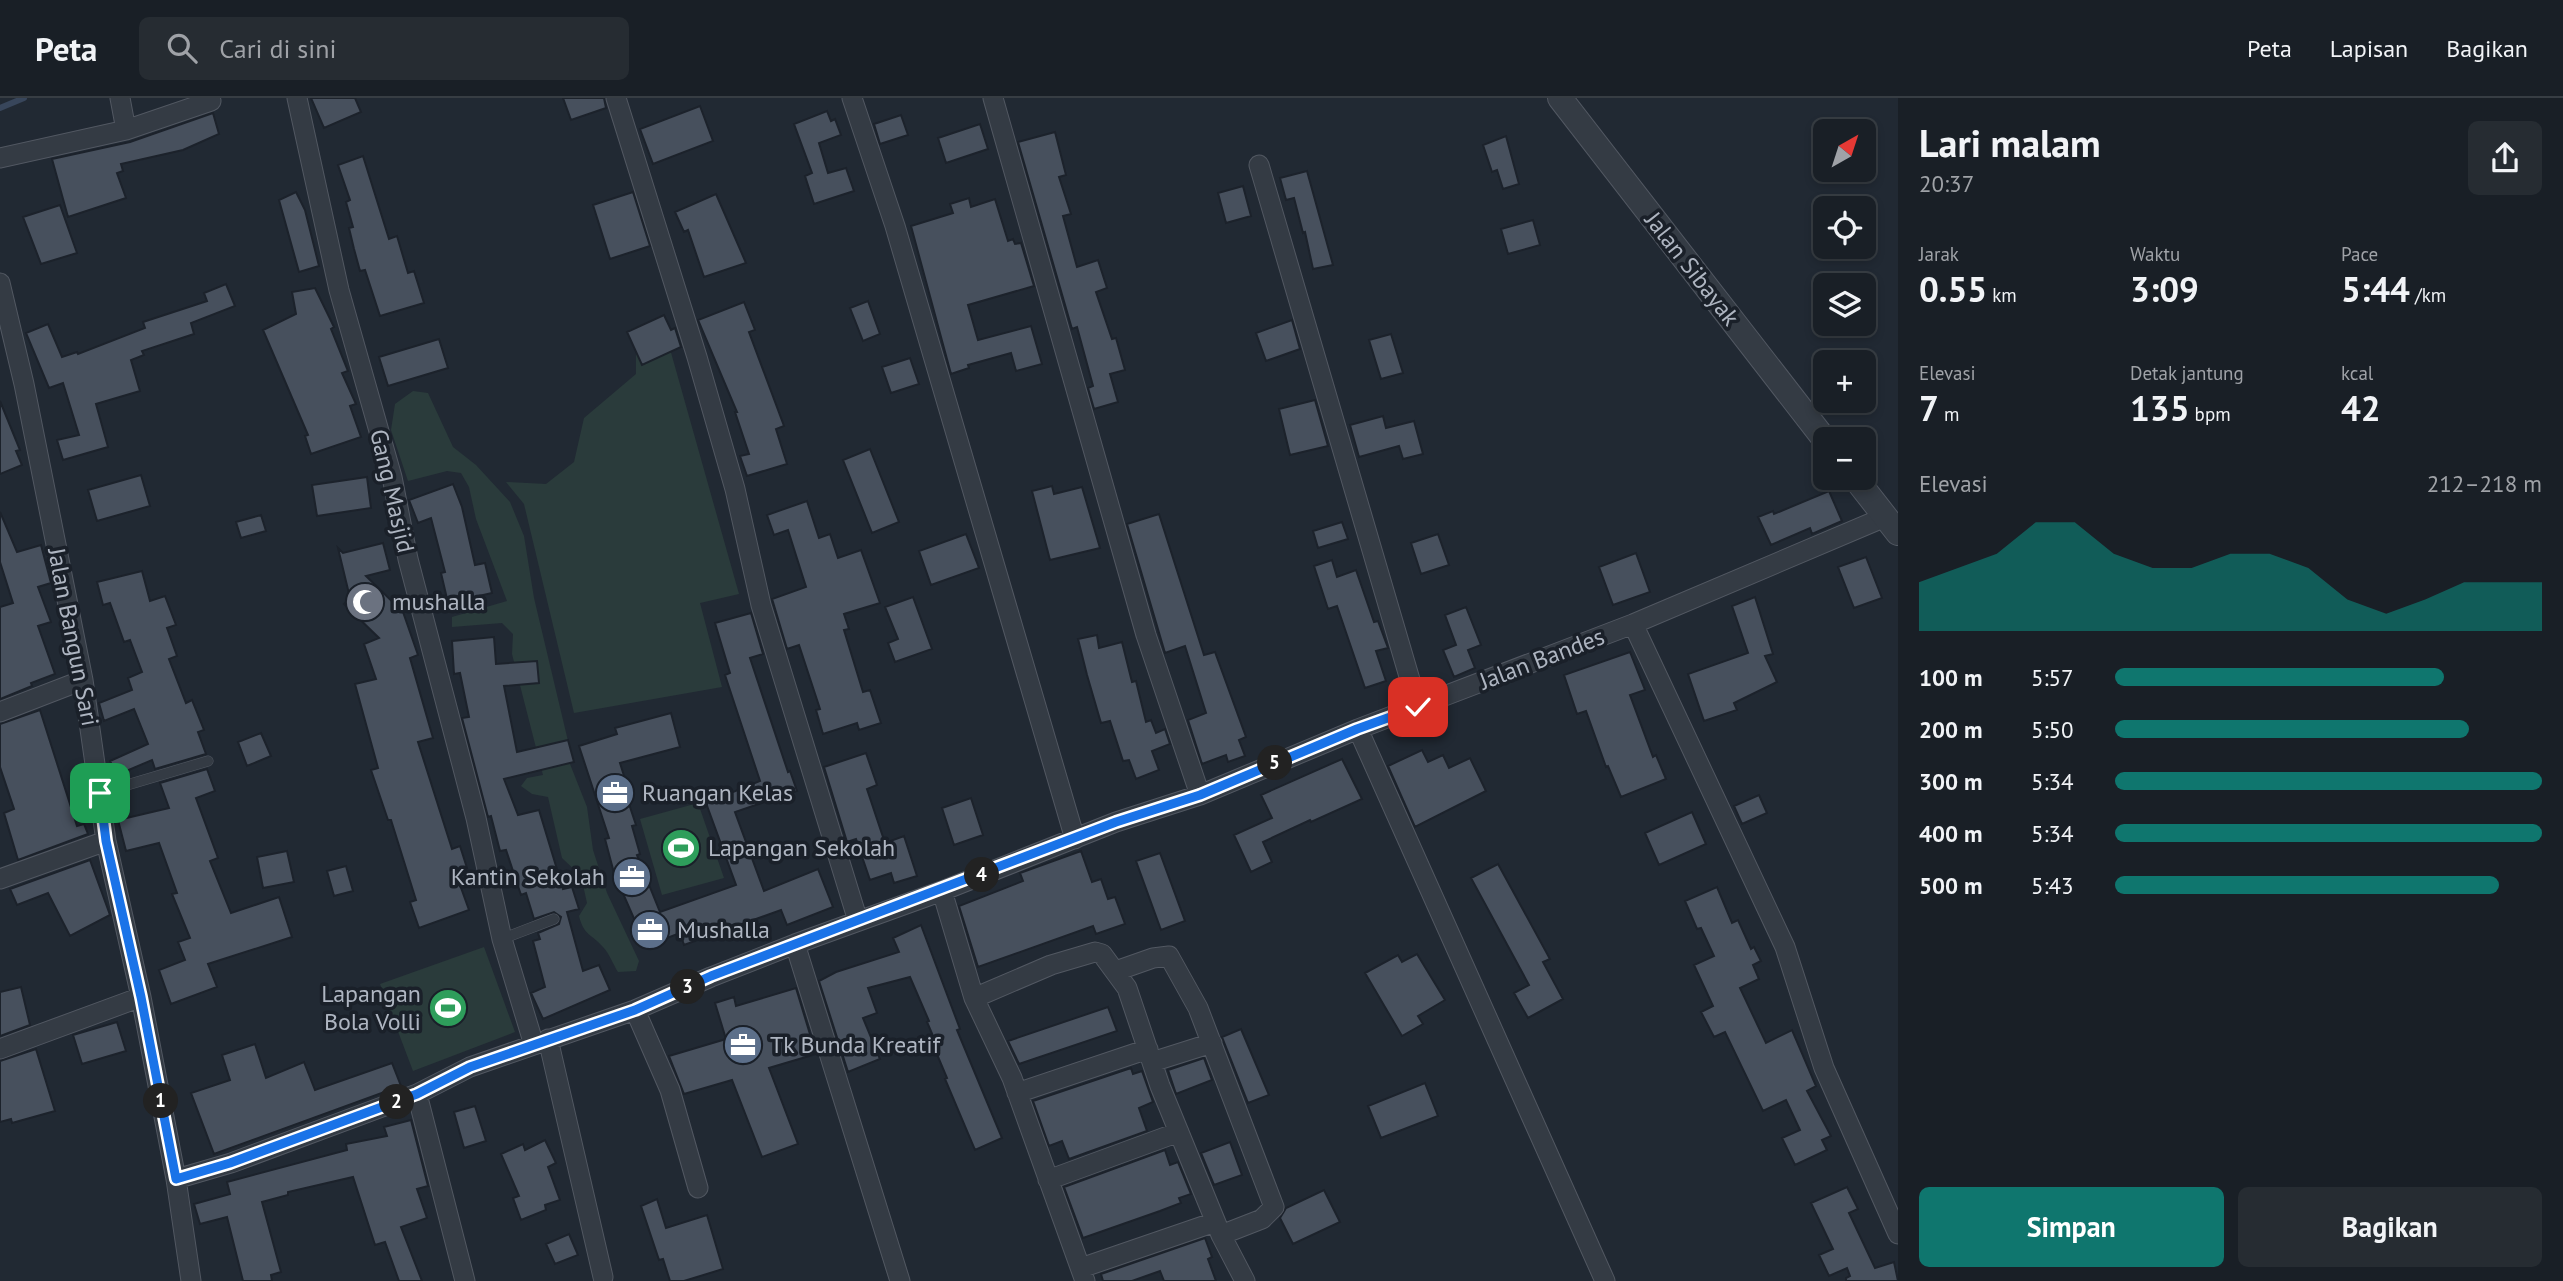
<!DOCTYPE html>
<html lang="id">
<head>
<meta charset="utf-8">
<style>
  :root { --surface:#191f26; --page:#262c32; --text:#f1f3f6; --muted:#9fa2a7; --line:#373d43; --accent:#0f766e }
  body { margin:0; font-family:"PT Sans",sans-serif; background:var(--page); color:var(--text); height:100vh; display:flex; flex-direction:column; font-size:26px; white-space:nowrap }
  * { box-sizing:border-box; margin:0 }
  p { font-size:23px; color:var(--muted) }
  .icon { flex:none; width:38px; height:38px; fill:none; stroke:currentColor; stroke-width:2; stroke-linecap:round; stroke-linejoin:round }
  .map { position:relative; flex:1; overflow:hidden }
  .drawer { display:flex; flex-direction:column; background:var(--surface); width:665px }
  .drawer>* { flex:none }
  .needle { width:46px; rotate:39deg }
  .buttons { position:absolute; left:1813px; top:21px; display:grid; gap:14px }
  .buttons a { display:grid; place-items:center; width:63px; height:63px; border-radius:10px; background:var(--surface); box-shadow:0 4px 10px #0003,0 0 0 2px var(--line); font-size:35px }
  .pin { position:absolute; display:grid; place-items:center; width:60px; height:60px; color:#fff; margin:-30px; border-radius:14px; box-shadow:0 4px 10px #0006 }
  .km { position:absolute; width:35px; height:35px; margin:-18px; border-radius:50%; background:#222; color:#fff; font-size:19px; line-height:35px; text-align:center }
  .round { display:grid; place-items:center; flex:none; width:74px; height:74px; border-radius:10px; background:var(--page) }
  .summary { display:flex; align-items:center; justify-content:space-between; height:119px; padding:0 21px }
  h1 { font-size:38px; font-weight:700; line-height:52px }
  .stats { display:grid; grid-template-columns:repeat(3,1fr); gap:10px; height:119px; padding:7px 21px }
  .stats div { display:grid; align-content:center }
  .stats b { font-size:35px; font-weight:700 }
  .stats small { font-size:19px; font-weight:400 }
  .stats p { font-size:19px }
  .chart { height:196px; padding:14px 21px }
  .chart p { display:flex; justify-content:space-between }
  .chart svg { width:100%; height:126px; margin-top:7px; fill:var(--accent); opacity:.7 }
  .button { display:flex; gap:14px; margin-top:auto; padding:14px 21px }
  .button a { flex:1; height:80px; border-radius:10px; background:var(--accent); color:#fff; font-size:28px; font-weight:700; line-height:80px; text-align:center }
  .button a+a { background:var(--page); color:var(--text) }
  ul { padding:0 21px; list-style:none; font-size:23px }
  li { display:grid; grid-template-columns:112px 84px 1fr; align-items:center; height:52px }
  li i { height:18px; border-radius:9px; background:var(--accent) }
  header { display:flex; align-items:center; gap:42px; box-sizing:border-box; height:98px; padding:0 35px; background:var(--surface); border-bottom:2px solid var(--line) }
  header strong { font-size:33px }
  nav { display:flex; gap:38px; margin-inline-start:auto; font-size:24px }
  .search { width:490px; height:63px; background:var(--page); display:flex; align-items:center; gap:18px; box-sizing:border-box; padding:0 24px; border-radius:10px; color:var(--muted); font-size:26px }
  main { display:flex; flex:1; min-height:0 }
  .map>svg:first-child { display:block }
  .green { fill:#2a3b3b }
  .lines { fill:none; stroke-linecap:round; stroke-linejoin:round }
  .stream { stroke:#38465b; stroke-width:6 }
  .building { fill:#47505d; stroke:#1c222b; stroke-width:2 }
  .service-casing { stroke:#525862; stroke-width:11 }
  .minor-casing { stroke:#525862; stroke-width:21 }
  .tertiary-casing { stroke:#525862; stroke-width:26 }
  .service { stroke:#343b44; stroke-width:10 }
  .minor { stroke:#343b44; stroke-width:19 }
  .tertiary { stroke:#343b44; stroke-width:24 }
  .route-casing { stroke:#fff; stroke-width:14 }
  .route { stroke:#1a73e8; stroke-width:9 }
  .labels { text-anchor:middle; stroke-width:7; stroke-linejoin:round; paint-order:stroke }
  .street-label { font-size:24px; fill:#aeb5c1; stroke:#1a2029 }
  .poi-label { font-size:24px; fill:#aeb5c1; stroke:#1a2029; text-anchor:start }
</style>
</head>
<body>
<header>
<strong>Peta</strong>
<div class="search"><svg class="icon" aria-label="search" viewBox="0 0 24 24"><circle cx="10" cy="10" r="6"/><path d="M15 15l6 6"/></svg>Cari di sini</div>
<nav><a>Peta</a><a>Lapisan</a><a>Bagikan</a></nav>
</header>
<main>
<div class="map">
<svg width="1898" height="1183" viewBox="0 0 1898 1183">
  <rect width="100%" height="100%" fill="#212933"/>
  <path class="green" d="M661 219 739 496 700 505 722 589 574 615 524 406 506 384 546 386 574 364 584 320 636 276V244L629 232Z
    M413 293 428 295 453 349 476 367 510 404 524 438 534 500 568 643 570 666 587 709 593 752 607 795 639 863 636 873 618 874C613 866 609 855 603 849 592 836 584 838 579 818L587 805 581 778 562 760 548 699 532 696 521 688 527 680 543 677 512 556 513 536 502 525 452 529V519L507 503 476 421 469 389 461 375 447 373 408 383 391 332 395 306Z
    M698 705 724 780 662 797 640 721Z
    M484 849 515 934 413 973 380 886Z"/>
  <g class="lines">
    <path class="stream" d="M0 10 24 0"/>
  </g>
  <path class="building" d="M311 0H355L361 14 324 30Z
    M563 0H604L606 10 571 22Z
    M700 8 713 43 653 66 640 31Z
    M827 13 831 23 835 21 841 37 819 45 828 75 846 70 854 93 814 106 805 78 812 75 794 26Z
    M213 15 219 36 183 52 121 66 123 73 117 75 126 100 68 119 52 61 130 44Z
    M901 17 908 37 880 46 874 26Z
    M980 26 988 51 946 65 938 40Z
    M1055 34 1066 77 1059 79 1071 116 1063 118 1077 169 1098 162 1107 190 1096 194 1112 241 1116 240 1125 272 1110 276 1118 304 1094 311 1088 290 1093 288 1077 229 1072 231 1018 44Z
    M1506 38 1519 86 1503 91 1497 72 1492 74 1483 47Z
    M363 58 389 141 397 138 408 175 414 173 424 205 380 218 365 172 360 173 354 151 349 130 353 129 346 104 350 102 338 67Z
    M1307 73 1333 167 1313 171 1305 134 1303 135 1294 100 1286 102 1280 80Z
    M1243 88 1251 118 1226 125 1218 95Z
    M296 94 305 112 319 168 299 174 279 102Z
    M633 94 650 148 610 161 593 107Z
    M716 96 746 165 704 179 688 132 684 134 675 114Z
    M969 100 971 109 995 101 1008 143 1013 141 1015 146 1021 145 1034 188 968 207 978 242 1031 228 1042 266 1016 273 1011 255 968 267 969 270 951 276 911 128 953 115 950 106Z
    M60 107 77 155 41 166 23 119Z
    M1533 122 1540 147 1508 156 1501 131Z
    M226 186 235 208 191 225 194 236 142 253 144 257 131 262 140 293 96 306 108 349 63 362 57 342 79 337 63 285 49 290 26 235 48 226 62 259 77 254 78 256 145 230 143 224 207 203 204 195Z
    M315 190 334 229 331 231 348 273 342 275 356 306 350 308 361 339 311 356 305 338 308 337 263 232 296 216 292 194Z
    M868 203 880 236 863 243 850 210Z
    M744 204 755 232 749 234 784 328 776 331 787 366 747 378 740 358 749 356 735 314H737L698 222Z
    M664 217 671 232 675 230 681 249 642 267 627 234Z
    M1292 222 1300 251 1266 263 1256 235Z
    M1391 236 1403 275 1381 281 1369 242Z
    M439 241 448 270 388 288 379 259Z
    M910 260 919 286 891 295 882 269Z
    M1315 302 1328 348 1290 357 1279 311Z
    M0 303 20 352 16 353 22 367 0 376Z
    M1383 318 1386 330 1414 323 1423 356 1403 361 1399 348 1359 359 1350 327Z
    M870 351 899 424 872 435 843 362Z
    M141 377 150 408 97 423 88 392Z
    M367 379 371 410 317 418 312 387Z
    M453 386 462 409 475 467 485 465 492 495 448 505 441 475 445 474 431 420 418 425 409 402Z
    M1052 388 1054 396 1082 389 1100 450 1050 462 1032 393Z
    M1829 393 1842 423 1812 436 1810 430 1771 447 1758 419 1773 413 1774 416Z
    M807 403 819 440 830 436 838 460 861 452 880 505 844 516 849 531 844 532 863 594 870 592 881 625 859 632 857 625 823 636 816 612 820 611 799 547 787 551 773 504 772 501 806 489 788 432 774 437 767 417Z
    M0 414 17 454 41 447 51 485 38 489 51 524 38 528 55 576 31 585 32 588 0 601V509L13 505 0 464Z
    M1159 416 1204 557 1215 554 1246 639 1239 642 1245 658 1228 664 1226 657 1202 666 1188 622 1206 615 1185 548 1165 555 1127 426Z
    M261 417 266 433 241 440 236 424Z
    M1342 424 1348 441 1318 450 1313 433Z
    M966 436 979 470 931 487 919 453Z
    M1438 436 1449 467 1421 476 1411 445Z
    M383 445 390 472 366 478 403 514 418 557 410 560 433 640 418 644 452 751 460 748 467 770 455 773 469 812 419 830 410 804 416 802 391 722H388L371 672 378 670 355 586 376 581 364 546 379 540 344 506 350 500 338 450 343 455Z
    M1636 455 1650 494 1613 507 1599 469Z
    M1866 459 1882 500 1854 510 1838 469Z
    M1332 462 1337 479 1356 472 1374 524 1378 523 1388 550 1376 553 1386 583 1365 590 1337 508 1328 511 1314 468Z
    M142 473 150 503 165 498 176 527 167 530 177 558 169 561 186 605 192 602 204 632 198 634 206 656 155 671 152 662 117 677 110 663 148 646 134 611 104 623 99 605 132 592 128 580 142 574 130 542 124 544 110 505 103 507 97 484Z
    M913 499 932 551 895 564 888 545 898 541 885 509Z
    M1755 499 1773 556 1765 558 1777 584 1734 605 1737 612 1704 623 1688 576 1748 555 1732 508Z
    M1466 509 1481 547 1468 552 1475 570 1454 579 1443 552 1456 547 1445 517Z
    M751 515 763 556 750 560 788 674 790 673 797 693 735 714 764 793 818 771 833 809 787 827 781 812 684 847 680 835 646 848 614 775 605 741 609 740 579 648 617 636 615 630 671 615 680 649 620 665 625 681 621 682 636 727 632 728 640 756 637 757 660 814 736 787 706 705 760 683 725 577 730 575 715 525Z
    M1097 537 1099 550 1122 544 1132 584 1136 583 1146 624 1151 622 1156 635 1165 631 1170 646 1152 653 1159 672 1136 681 1129 662 1123 663 1110 623 1101 625 1087 577 1078 541Z
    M494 539 496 566 537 563 539 585 504 588 517 654 568 642 574 664 504 681 518 717 539 712 563 791 572 789 579 811 567 814 583 873 599 867 610 892 543 921 531 895 545 889 533 843 540 841 538 835 559 826 561 819 554 814 534 821 526 795 521 797 506 752 500 753 491 718 488 719 462 620 469 619 460 575 454 576 452 543Z
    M1630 554 1645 592 1630 597 1653 659 1656 657 1666 681 1621 699 1608 668 1606 669 1586 613 1577 616 1564 577Z
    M40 612 77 728 84 726 88 736 18 762 4 715 14 711 0 669V626Z
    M261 635 271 658 247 668 238 644Z
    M1422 652 1428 664 1443 657 1449 670 1470 660 1486 693 1415 729 1388 668Z
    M866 655 877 687 867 691 885 745 904 738 917 778 894 785 891 775 870 782 856 741 847 744 824 669Z
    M1342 661 1362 701 1311 724 1310 722 1263 744 1272 764 1251 774 1234 737 1272 720 1261 697Z
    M207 671 215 693 196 700 218 760 210 763 231 815 279 799 292 839 208 866 217 889 171 906 159 872 185 862 178 844 190 840 172 796 177 795 159 745 126 753 118 722 169 710 160 685Z
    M1759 697 1767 715 1742 726 1734 708Z
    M971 700 983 737 954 747 942 710Z
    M1692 714 1706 746 1659 767 1645 735Z
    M287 753 294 784 263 790 257 759Z
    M1081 753 1092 784 1101 781 1108 801 1115 799 1125 826 1096 836 1093 828 978 869 959 808 1023 783 1020 775Z
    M1160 755 1185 823 1161 832 1136 763Z
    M90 762 110 817 70 838 48 795 17 807 10 791Z
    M1498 766 1550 861 1543 864 1563 901 1528 920 1514 895 1529 887 1471 780Z
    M346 768 353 793 334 798 327 773Z
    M1717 789 1732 825 1738 822 1751 851 1754 849 1761 863 1753 867 1759 881 1740 890 1766 945 1792 932 1816 988 1807 993 1831 1038 1822 1042 1827 1052 1795 1067 1782 1040 1800 1032 1786 1002 1763 1013 1725 934 1714 939 1701 914 1713 908 1694 867 1714 858 1701 830 1697 831 1685 803Z
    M921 827 960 931 957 932 1002 1040 975 1052 945 981 947 980 936 954 939 952 927 924 929 923 910 879 868 890 877 915 863 920 880 961 848 974 819 883 836 874 899 854 893 840Z
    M1417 856 1445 902 1418 918 1423 926 1402 938 1365 875 1398 857 1402 864Z
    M21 889 30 927 0 938V894Z
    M796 890 816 956 769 970 798 1046 762 1059 732 982 684 996 669 958 726 941 715 905 734 899 736 908Z
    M1108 909 1117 933 1019 966 1008 943Z
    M117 924 126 953 82 966 73 937Z
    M1241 931 1269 997 1248 1005 1222 939Z
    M255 946 266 980 304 964 315 992 392 965 401 988 214 1056 191 995 230 982 222 957Z
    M36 951 55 1013 12 1025 11 1021 0 1024V963Z
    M1204 960 1212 982 1176 996 1168 972Z
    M1131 970 1133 976 1142 973 1153 1004 1139 1010 1147 1033 1069 1061 1062 1043 1049 1048 1033 1003Z
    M1425 985 1438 1018 1381 1040 1368 1008Z
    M475 1008 486 1043 464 1050 454 1014Z
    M411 1022 428 1088 417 1091 427 1120 401 1129 422 1183H399L385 1144 375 1147 353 1079 288 1094V1097L262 1104 281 1174 271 1177 272 1183H243L227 1119 200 1126 194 1106 230 1096 227 1084 347 1052 346 1046 387 1038 384 1029Z
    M545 1042 556 1065 548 1069 560 1102 545 1107 546 1112 521 1122 513 1100 519 1098 501 1056 523 1046 525 1052Z
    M1230 1044 1242 1077 1214 1087 1201 1055Z
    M1165 1052 1170 1067 1178 1064 1191 1096 1179 1100 1181 1105 1160 1113 1083 1140 1064 1089Z
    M1847 1089 1858 1111 1849 1115 1875 1170 1894 1164 1898 1183H1846V1180L1850 1178 1847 1170 1829 1178 1819 1157 1833 1151 1811 1105Z
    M1324 1092 1340 1124 1293 1146 1280 1120 1286 1110Z
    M657 1101 666 1130 707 1117 723 1171 684 1183H670L663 1161 659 1162 641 1108Z
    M569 1136 578 1157 555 1166 546 1146Z
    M1205 1140 1212 1159 1208 1161 1216 1183H1164L1160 1173 1132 1183H1103L1101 1176Z"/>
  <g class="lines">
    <g class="service-casing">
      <path id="service" d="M100 695 208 663
        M502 841 554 821"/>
    </g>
    <g class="minor-casing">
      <path id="minor" d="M120 0 126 32 211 3
        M297 0 339 192 392 379 408 461 476 720 502 841 534 947
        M616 0 697 259 735 391 761 507 858 823
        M852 0 895 128 1075 741
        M993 0 1146 537 1200 697
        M0 60 126 32
        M1259 67 1418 609
        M0 185 24 286 83 582 106 743 141 899 176 1081 191 1183
        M1633 526 1785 849 1824 970 1898 1136
        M0 614 83 582
        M1358 631 1605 1183
        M0 781 106 743
        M942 793 974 900 1012 980 1085 1183
        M795 846 900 1183
        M1116 873 1153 860 1169 858 1198 910 1274 1109 1262 1121 1221 1137
        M974 900 1051 867 1095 854 1102 856 1127 890 1160 988 1221 1137 1245 1183
        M635 912 670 992 698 1090
        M548 941 603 1179
        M0 951 141 899
        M1152 964 1212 945
        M1017 995 1148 951
        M417 996 465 1183
        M176 1081 231 1065 417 996 470 969 635 912 711 879 795 846 942 793 1116 724 1200 697 1358 631 1633 526 1885 419
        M1048 1082 1179 1034
        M1081 1170 1215 1124"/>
    </g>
    <g class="tertiary-casing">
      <path id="tertiary" d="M1560 0 1825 342
        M1855 380 1898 435"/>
    </g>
    <use href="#service" class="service"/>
    <use href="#minor" class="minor"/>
    <use href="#tertiary" class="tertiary"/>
  </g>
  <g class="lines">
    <g class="route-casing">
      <path id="route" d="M100 695 106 743 141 899 176 1081 230 1065 417 996 470 969 635 912 711 878 1116 724 1200 697 1357 631 1418 609"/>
    </g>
    <use href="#route" class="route"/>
  </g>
  <defs>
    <g id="mosque-disc" transform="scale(2.0125)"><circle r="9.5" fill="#6b7280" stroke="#1a2029"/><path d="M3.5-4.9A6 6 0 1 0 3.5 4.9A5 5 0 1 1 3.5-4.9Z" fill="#fff"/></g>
    <g id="office-disc" transform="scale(2.0125)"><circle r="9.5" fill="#5c6f8a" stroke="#1a2029"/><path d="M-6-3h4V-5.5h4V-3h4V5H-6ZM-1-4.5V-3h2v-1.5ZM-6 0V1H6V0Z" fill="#fff"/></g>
    <g id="stadium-disc" transform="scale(2.0125)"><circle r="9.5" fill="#2e9e5b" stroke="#1a2029"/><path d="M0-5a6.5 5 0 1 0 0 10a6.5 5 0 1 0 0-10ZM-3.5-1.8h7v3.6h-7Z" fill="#fff"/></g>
  </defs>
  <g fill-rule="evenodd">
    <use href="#mosque-disc" x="365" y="504"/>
    <use href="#office-disc" x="615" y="695"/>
    <use href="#stadium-disc" x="681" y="750"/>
    <use href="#office-disc" x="632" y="779"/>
    <use href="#office-disc" x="650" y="832"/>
    <use href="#stadium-disc" x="448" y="910"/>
    <use href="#office-disc" x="743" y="947"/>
  </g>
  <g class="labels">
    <g class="street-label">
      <text transform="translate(1692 171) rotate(52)" y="8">Jalan Sibayak</text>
      <text transform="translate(392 393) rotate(77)" y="8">Gang Masjid</text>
      <text transform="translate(73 539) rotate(79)" y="8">Jalan Bangun Sari</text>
      <text transform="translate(1542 561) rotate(-21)" y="8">Jalan Bandes</text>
    </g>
    <g class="poi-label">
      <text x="392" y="512">mushalla</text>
      <text x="642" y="703">Ruangan Kelas</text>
      <text x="708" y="758">Lapangan Sekolah</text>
      <text x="605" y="787" text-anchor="end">Kantin Sekolah</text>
      <text x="677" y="840">Mushalla</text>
      <text x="421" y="904" text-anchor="end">Lapangan<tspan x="421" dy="28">Bola Volli</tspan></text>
      <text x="770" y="955">Tk Bunda Kreatif</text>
    </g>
  </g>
</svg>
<div class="buttons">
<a><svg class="needle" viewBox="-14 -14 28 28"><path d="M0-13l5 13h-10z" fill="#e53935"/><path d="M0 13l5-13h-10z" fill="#9fa2a7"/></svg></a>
<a><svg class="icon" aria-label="locate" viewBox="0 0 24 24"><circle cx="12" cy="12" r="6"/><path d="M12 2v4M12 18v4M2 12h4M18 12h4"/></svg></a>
<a><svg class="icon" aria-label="layers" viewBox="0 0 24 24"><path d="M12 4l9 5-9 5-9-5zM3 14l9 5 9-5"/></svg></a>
<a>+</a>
<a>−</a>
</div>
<div class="pin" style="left:100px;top:695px;background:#1e9e55"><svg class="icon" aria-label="arrive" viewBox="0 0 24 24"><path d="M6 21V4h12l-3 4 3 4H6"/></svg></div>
<div class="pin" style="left:1418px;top:609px;background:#d93025"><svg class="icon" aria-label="check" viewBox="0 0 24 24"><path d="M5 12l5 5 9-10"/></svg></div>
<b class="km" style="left:161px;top:1003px">1</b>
<b class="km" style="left:397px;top:1004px">2</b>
<b class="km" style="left:688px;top:889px">3</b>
<b class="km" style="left:982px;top:777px">4</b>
<b class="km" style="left:1275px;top:665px">5</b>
</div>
<section class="drawer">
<div class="summary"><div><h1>Lari malam</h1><p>20:37</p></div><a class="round"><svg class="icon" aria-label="share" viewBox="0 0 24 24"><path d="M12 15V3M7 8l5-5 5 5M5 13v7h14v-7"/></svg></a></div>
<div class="stats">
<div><p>Jarak</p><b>0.55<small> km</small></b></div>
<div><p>Waktu</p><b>3:09</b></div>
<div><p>Pace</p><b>5:44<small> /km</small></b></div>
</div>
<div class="stats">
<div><p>Elevasi</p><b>7<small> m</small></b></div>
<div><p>Detak jantung</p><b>135<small> bpm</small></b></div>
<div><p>kcal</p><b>42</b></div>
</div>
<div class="chart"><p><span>Elevasi</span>212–218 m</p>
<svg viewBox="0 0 160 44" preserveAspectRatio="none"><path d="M0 44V27L10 22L20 17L30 6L40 6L50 17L60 22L70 22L80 17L90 17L100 22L110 33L120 38L130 33L140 27L150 27L160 27V44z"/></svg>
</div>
<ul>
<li><b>100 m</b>5:57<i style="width:77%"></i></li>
<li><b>200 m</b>5:50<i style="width:83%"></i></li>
<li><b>300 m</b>5:34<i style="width:100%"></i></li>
<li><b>400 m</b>5:34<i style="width:100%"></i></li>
<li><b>500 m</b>5:43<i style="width:90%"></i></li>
</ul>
<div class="button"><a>Simpan</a><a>Bagikan</a></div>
</section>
</main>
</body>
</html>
